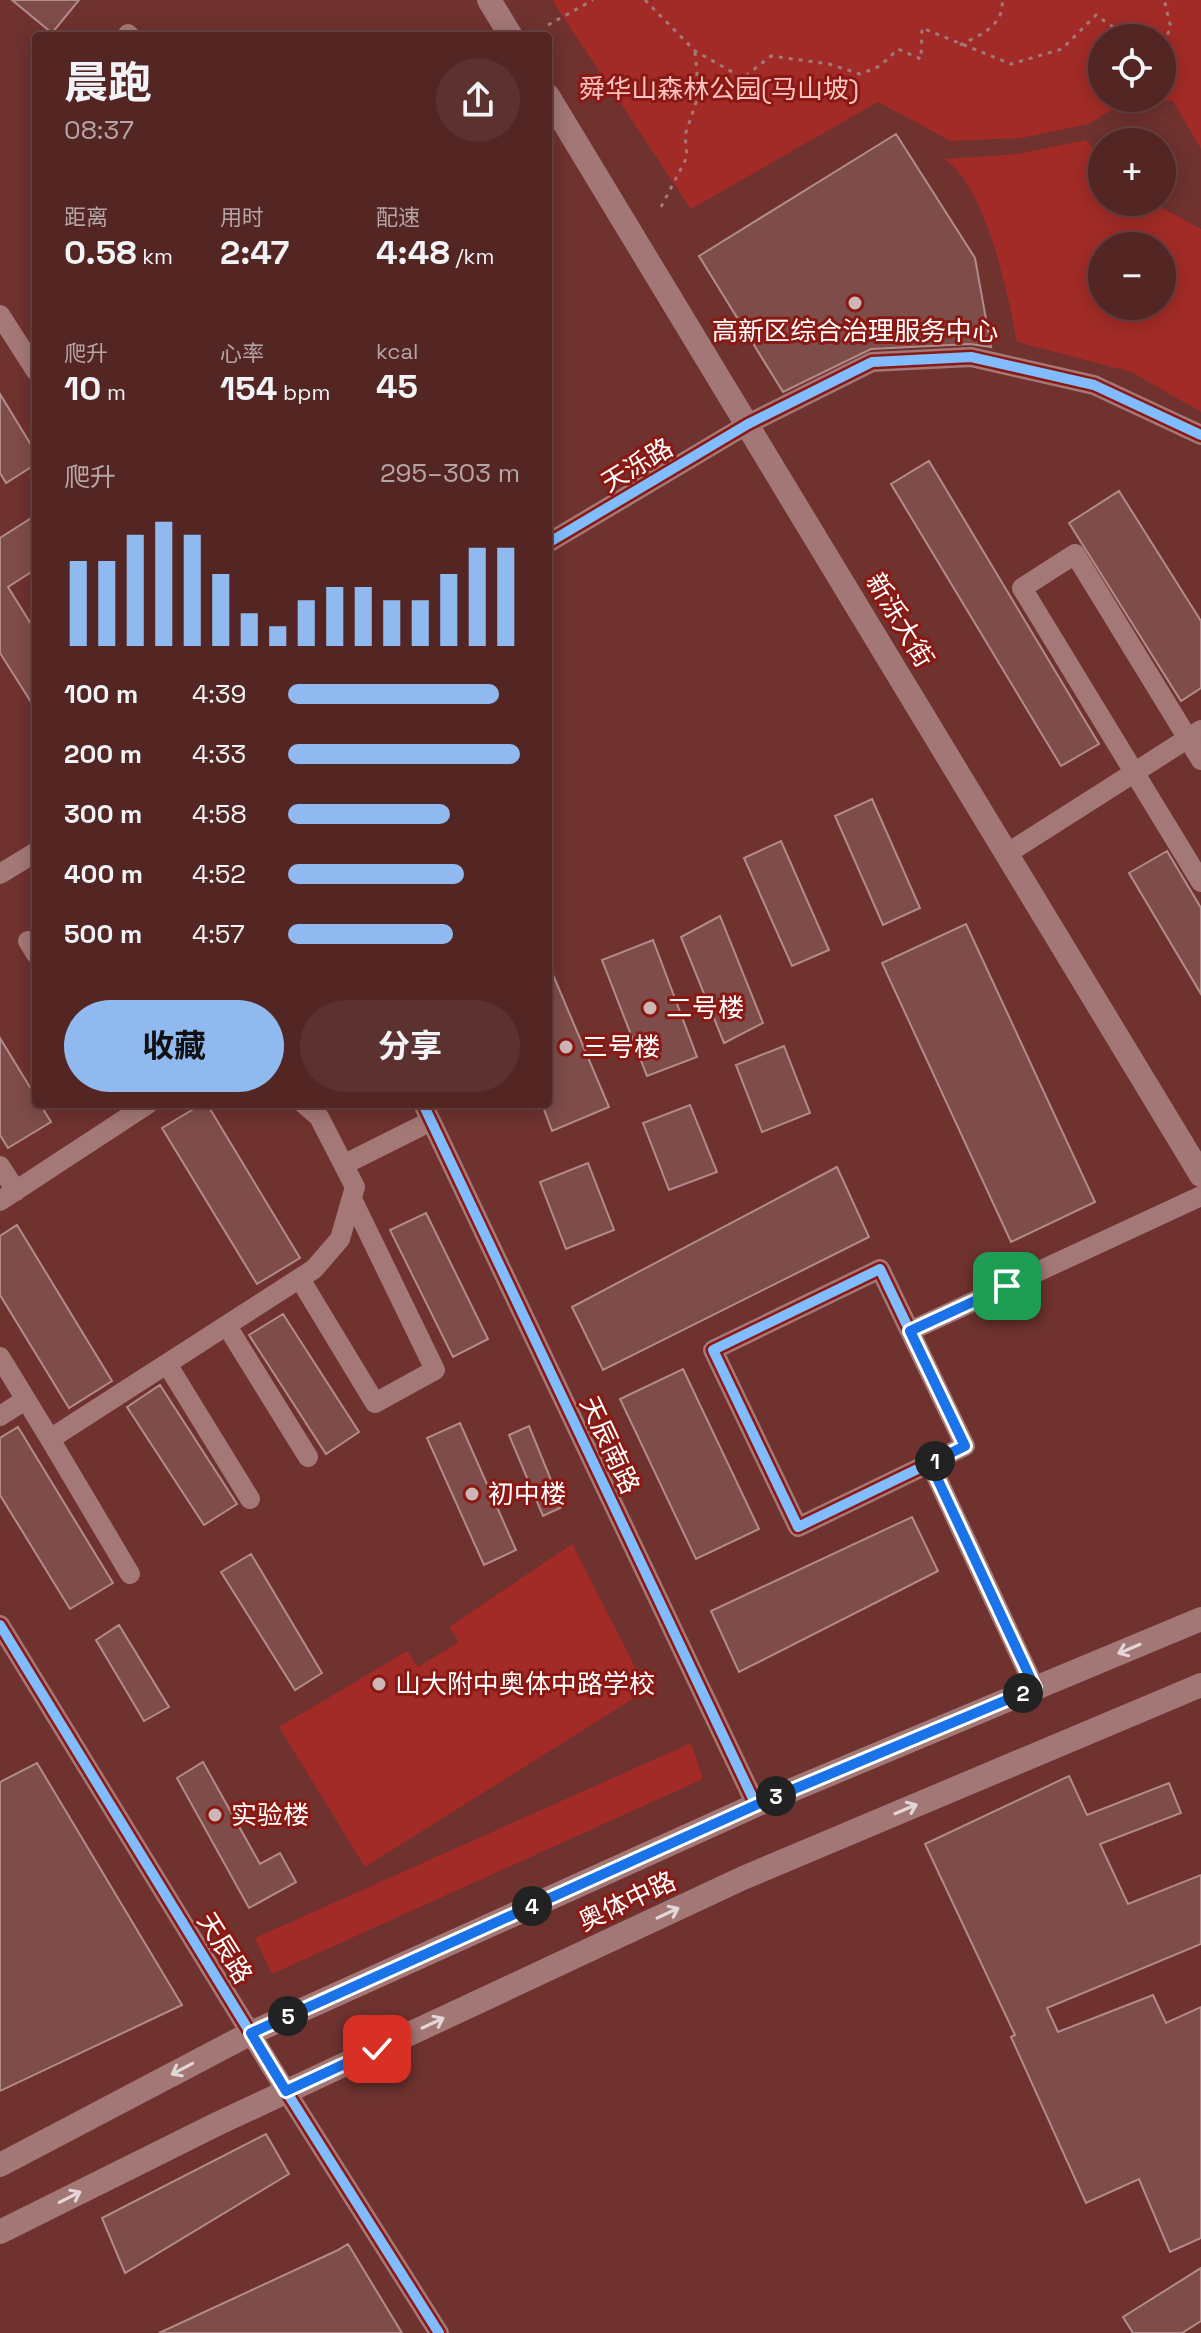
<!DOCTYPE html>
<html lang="zh">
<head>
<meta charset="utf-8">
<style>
  :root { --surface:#532623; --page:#5c3230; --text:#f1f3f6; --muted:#b5a5a6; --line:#694341; --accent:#90b9f0 }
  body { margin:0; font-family:"Space Grotesk","Noto Sans SC",sans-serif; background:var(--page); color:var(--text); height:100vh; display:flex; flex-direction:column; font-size:30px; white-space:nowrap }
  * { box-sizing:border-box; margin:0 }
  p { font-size:26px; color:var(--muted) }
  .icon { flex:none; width:44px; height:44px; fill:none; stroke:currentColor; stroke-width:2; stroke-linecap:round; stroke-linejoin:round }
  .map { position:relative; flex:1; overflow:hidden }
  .drawer { position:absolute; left:32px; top:32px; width:520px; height:1076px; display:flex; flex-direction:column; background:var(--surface); border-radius:8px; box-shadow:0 4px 20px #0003,0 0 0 2px var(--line) }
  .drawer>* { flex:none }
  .fabs { position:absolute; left:1088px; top:24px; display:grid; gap:16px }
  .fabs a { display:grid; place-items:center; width:88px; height:88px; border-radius:50%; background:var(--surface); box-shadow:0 4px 20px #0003,0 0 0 2px var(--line); font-size:40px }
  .pin { position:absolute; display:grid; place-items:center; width:68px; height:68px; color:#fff; margin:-34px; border-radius:16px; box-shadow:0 4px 12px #0006 }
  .km { position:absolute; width:40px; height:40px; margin:-20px; border-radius:50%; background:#222; color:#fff; font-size:22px; line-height:40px; text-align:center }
  .round { display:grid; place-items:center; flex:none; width:84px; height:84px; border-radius:42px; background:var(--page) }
  .headline { display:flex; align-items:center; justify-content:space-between; height:136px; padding:0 32px }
  h1 { font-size:44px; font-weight:700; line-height:60px }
  .figures { display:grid; grid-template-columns:repeat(3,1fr); gap:12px; height:136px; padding:8px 32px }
  .figures div { display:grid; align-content:center }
  .figures b { font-size:34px; font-weight:700 }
  .figures small { font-size:22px; font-weight:400 }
  .figures p { font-size:22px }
  .chart { height:224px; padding:16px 32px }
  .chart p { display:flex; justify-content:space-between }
  .chart svg { width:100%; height:144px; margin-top:8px; stroke:var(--accent); stroke-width:6 }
  .button { display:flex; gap:16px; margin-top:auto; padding:16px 32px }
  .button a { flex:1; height:92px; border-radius:48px; background:var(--accent); color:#111; font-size:32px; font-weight:700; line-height:92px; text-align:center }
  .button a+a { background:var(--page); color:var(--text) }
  ul { padding:0 32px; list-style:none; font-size:26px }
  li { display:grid; grid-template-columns:128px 96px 1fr; align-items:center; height:60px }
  li i { height:20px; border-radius:10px; background:var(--accent) }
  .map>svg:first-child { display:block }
  .green { fill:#a22b27; fill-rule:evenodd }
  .building { fill:#7e4c49; stroke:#b28c8a; stroke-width:2 }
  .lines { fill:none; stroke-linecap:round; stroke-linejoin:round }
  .path { stroke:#a47876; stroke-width:3; stroke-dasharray:4 6; stroke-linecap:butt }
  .minor { stroke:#a47876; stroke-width:20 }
  .major { stroke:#a27775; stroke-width:24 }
  .cycleway-casing { stroke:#8a1914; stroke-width:15 }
  .cycleway { stroke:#80bcff; stroke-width:10 }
  .oneway { stroke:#e3d6d6 }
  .route-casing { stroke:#fff; stroke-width:16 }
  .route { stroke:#1a73e8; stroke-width:10 }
  .poi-dot { fill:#cdb7b6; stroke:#8a1914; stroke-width:3 }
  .labels { text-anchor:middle; stroke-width:6; stroke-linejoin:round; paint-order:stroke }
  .park-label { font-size:26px; fill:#fcc3c2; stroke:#8a1914 }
  .poi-label { font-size:26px; fill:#fff; stroke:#8a1914; text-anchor:start }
  .street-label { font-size:26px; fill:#fff; stroke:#8a1914 }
</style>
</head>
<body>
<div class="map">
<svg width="1201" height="2333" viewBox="0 0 1201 2333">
  <rect width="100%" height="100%" fill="#6f322f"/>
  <path class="green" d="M552 0H1201V149L1173 101H1128L1088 124 1021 138 951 141 878 102 691 209ZM1102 38H1162V98H1102Z
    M1085 140 1102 156V202H1151L1201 229V412L1131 372 1017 342C1008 294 986 185 944 159L1018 154ZM1102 246H1162V306H1102Z
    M572 1544 647 1690 365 1867 279 1727 407 1651 418 1667 459 1642 449 1627Z
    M691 1743 703 1779 272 1974 255 1938Z"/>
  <path class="building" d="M12 0H79L52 33Z
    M896 134 975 258 991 347 970 344 871 349 783 392 699 256Z
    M0 394 36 453V464L6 483 0 473Z
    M929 461 1099 744 1061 766 891 484Z
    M1119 491 1201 621V688L1181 701 1069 523Z
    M36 515V569L8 587 36 632V710L0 653V538Z
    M872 799 920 908 883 925 835 816Z
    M781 841 829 950 792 966 744 858Z
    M1167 851 1201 908V994L1129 873Z
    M720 916 763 1023 724 1043 681 937Z
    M966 924 1095 1202 1011 1242 882 963Z
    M653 940 697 1057 647 1076 602 960Z
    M548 963 609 1107 552 1131 542 1104H548Z
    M0 1038 36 1097V1104H40L51 1122 8 1148 0 1135Z
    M784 1046 810 1113 762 1132 736 1065Z
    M202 1104H207L300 1258 257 1284 162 1128Z
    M690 1105 717 1172 669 1190 643 1123Z
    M588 1163 614 1230 566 1249 540 1182Z
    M837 1167 869 1237 603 1370 572 1307Z
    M426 1213 488 1339 453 1357 390 1230Z
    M17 1225 112 1381 69 1408 0 1295V1236Z
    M283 1314 359 1432 326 1454 249 1335Z
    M683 1369 759 1529 696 1559 620 1399Z
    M160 1385 237 1504 204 1525 127 1407Z
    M460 1423 516 1550 484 1565 427 1438Z
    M529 1426 562 1507 543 1516 509 1435Z
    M18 1427 113 1583 70 1609 0 1495V1438Z
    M912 1517 938 1571 739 1672 711 1611Z
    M251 1554 322 1673 295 1690 221 1572Z
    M119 1625 169 1707 144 1721 96 1640Z
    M203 1762 260 1864 280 1853 296 1882 249 1908 177 1778Z
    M37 1763 182 2005 0 2091V1782Z
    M1069 1776 1087 1815 1169 1783 1181 1813 1100 1844 1128 1904 1201 1875V1944L1047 2008 1058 2032 1153 1995 1166 2023 1201 2007V2238L1170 2252 1139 2179 1086 2203 1011 2037 1015 2035 925 1844Z
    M266 2134 289 2174 125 2273 102 2218Z
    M348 2244 402 2333H159L336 2251Z
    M1201 2268V2321L1182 2333H1133L1123 2317Z"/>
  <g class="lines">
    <path class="path" d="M645 0 695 51 743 78 771 56 829 64 860 74 880 66 898 49 921 59 922 28 1011 64 1062 49 1096 15 1113 27 1119 38
      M548 25 593 0
      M1162 43 1171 28 1165 4 1172 0
      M960 45C978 36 1005 26 1002 0
      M661 207 687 157 685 135 699 94 695 52"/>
    <path class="minor" d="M128 34 130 36
      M0 315 36 371
      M548 543 748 424 872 362 971 357 1094 385 1201 435
      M1201 760 1075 554 1022 588 1201 882
      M1008 853 1201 730
      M0 874 36 852
      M28 941 36 954
      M423 1104 756 1805
      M345 1164 431 1121
      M0 1166 16 1191
      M0 1201 148 1104
      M880 1269 965 1446 798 1527 713 1350Z
      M300 1279 375 1403 435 1370 352 1199
      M227 1326 308 1457
      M910 1331 1201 1196
      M0 1357 50 1439 314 1269 340 1239 355 1187 319 1117 304 1104
      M167 1364 250 1499
      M0 1416 25 1400
      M50 1439 130 1574
      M930 1463 1035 1688
      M0 1625 286 2091 439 2333"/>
    <path class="major" d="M489 0 511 36
      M548 96 1201 1175
      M0 2165 251 2033 756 1805 1201 1619
      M0 2232 219 2123 743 1878 1201 1685"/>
    <g class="cycleway-casing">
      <path id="cycleway" d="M548 543 748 424 872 362 971 357 1094 385 1201 435
        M423 1104 756 1805
        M880 1269 965 1446 798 1527 713 1350Z
        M0 1625 286 2091 439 2333"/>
    </g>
    <use href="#cycleway" class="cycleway"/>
  </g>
  <defs><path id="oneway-shaft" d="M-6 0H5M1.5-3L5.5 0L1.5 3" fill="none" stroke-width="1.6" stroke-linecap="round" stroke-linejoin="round" transform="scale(2)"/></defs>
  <g class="oneway">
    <use href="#oneway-shaft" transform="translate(1129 1649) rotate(157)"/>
    <use href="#oneway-shaft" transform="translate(906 1809) rotate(-23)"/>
    <use href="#oneway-shaft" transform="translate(668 1913) rotate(-25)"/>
    <use href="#oneway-shaft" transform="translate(433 2023) rotate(-25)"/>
    <use href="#oneway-shaft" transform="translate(182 2069) rotate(152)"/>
    <use href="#oneway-shaft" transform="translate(70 2197) rotate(-27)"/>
  </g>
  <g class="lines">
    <g class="route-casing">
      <path id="route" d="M377 2049 286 2091 251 2033 756 1805 1035 1688 930 1463 965 1446 910 1331 1007 1286"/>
    </g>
    <use href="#route" class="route"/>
  </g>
  <g class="poi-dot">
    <circle cx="855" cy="303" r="8"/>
    <circle cx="650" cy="1008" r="8"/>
    <circle cx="566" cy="1047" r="8"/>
    <circle cx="472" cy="1494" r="8"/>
    <circle cx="379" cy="1684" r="8"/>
    <circle cx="215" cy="1815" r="8"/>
  </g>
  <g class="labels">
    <g class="park-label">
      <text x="719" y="98">舜华山森林公园(马山坡)</text>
    </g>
    <g class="poi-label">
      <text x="855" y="340" text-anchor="middle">高新区综合治理服务中心</text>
      <text x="666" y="1017">二号楼</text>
      <text x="582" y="1056">三号楼</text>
      <text x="488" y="1503">初中楼</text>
      <text x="395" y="1693">山大附中奥体中路学校</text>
      <text x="231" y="1824">实验楼</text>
    </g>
    <g class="street-label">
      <text transform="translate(637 465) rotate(-31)" y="9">天泺路</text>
      <text transform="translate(900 620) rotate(59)" y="9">新泺大街</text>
      <text transform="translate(610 1445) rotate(65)" y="9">天辰南路</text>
      <text transform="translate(627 1901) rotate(-25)" y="9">奥体中路</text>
      <text transform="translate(225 1948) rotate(58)" y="9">天辰路</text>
    </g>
  </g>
</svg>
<div class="fabs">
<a><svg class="icon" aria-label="locate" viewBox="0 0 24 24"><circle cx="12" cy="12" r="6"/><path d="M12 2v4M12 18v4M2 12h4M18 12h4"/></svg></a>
<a>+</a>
<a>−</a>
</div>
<div class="pin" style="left:1007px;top:1286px;background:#1e9e55"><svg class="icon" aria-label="arrive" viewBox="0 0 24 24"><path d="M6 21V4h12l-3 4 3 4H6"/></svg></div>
<div class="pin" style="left:377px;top:2049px;background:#d93025"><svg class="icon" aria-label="check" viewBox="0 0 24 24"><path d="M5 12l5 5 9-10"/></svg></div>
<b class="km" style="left:935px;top:1461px">1</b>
<b class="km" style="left:1023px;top:1693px">2</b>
<b class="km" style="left:776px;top:1796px">3</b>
<b class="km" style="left:532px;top:1906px">4</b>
<b class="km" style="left:288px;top:2016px">5</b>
<section class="drawer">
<div class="headline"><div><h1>晨跑</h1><p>08:37</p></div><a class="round"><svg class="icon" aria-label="share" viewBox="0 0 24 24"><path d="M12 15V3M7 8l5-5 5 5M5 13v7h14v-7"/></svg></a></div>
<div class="figures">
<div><p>距离</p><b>0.58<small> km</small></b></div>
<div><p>用时</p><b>2:47</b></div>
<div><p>配速</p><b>4:48<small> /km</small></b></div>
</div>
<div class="figures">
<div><p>爬升</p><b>10<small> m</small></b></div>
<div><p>心率</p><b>154<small> bpm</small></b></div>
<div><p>kcal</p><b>45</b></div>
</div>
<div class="chart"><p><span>爬升</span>295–303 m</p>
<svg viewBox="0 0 160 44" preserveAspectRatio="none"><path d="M5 44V18M15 44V18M25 44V10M35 44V6M45 44V10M55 44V22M65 44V34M75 44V38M85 44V30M95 44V26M105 44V26M115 44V30M125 44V30M135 44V22M145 44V14M155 44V14"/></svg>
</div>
<ul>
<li><b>100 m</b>4:39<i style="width:91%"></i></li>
<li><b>200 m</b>4:33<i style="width:100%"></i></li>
<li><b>300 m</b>4:58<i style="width:70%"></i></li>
<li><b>400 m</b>4:52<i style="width:76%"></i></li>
<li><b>500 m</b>4:57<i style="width:71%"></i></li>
</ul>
<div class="button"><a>收藏</a><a>分享</a></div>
</section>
</div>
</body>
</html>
